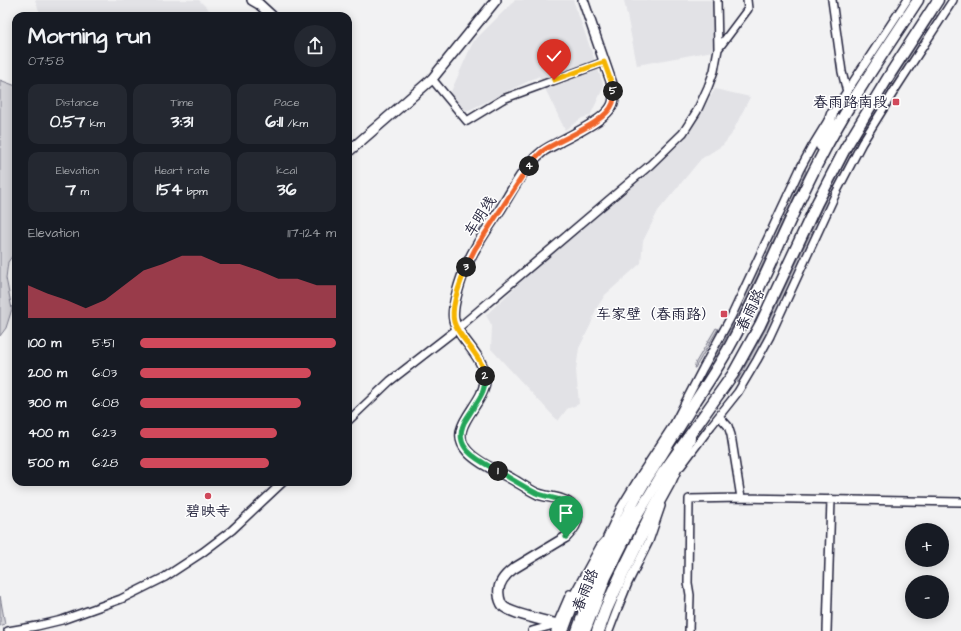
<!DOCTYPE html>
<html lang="en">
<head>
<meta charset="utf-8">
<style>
  :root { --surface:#171b24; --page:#242831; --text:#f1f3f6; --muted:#9ea1a6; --accent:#d1495b }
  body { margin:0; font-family:"Architects Daughter","LXGW WenKai TC",sans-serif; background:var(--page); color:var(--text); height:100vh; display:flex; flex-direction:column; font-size:15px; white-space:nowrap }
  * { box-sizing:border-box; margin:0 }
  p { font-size:13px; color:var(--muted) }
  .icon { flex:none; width:22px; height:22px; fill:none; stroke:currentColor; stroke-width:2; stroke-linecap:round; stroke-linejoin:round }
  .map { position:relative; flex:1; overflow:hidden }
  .side { position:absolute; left:12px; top:12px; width:340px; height:474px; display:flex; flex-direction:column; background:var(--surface); border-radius:12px; box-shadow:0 2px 10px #0003 }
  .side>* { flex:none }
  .tools { position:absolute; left:905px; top:523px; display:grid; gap:8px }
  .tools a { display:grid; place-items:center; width:44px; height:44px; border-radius:50%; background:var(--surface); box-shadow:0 2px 10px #0003; font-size:20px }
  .pin { position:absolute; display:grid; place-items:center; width:34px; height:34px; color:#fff; margin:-41px -17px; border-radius:50% 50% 50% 0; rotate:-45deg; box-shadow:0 0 4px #0007 }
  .pin .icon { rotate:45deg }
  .km { position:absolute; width:20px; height:20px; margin:-10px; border-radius:50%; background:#222; color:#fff; font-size:11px; line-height:20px; text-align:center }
  .round { display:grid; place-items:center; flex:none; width:42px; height:42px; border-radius:21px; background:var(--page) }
  .head { display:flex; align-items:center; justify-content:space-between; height:68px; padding:0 16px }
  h1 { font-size:22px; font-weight:800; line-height:30px }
  .stats { display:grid; grid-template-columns:repeat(3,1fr); gap:6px; height:68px; padding:4px 16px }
  .stats div { display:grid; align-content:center; border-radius:10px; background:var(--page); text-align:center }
  .stats b { font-size:17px; font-weight:800 }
  .stats small { font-size:11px; font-weight:400 }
  .stats p { font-size:11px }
  .chart { height:112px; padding:8px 16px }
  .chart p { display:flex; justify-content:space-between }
  .chart svg { width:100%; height:72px; margin-top:4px; fill:var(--accent); opacity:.7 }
  ul { padding:0 16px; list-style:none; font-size:13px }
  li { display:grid; grid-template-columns:64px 48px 1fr; align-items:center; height:30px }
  li i { height:10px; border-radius:5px; background:var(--accent) }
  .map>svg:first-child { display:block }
  .built { fill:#e2e2e6 }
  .green { fill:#d3d3d8; stroke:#7a7a8a }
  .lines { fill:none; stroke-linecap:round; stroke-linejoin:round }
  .street-casing { stroke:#22223b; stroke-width:10 }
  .secondary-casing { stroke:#22223b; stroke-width:12 }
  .primary-casing { stroke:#22223b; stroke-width:13 }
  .highway-casing { stroke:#22223b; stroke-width:15 }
  .street { stroke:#fff; stroke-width:7 }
  .secondary { stroke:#fff; stroke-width:9 }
  .primary { stroke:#fff; stroke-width:10 }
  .highway { stroke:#fff; stroke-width:12 }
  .split-1-casing { stroke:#fff; stroke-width:8 }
  .split-2-casing { stroke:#fff; stroke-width:8 }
  .split-3-casing { stroke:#fff; stroke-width:8 }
  .split-4-casing { stroke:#fff; stroke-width:8 }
  .split-5-casing { stroke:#fff; stroke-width:8 }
  .split-6-casing { stroke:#fff; stroke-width:8 }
  .split-1 { stroke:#22a559; stroke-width:5 }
  .split-2 { stroke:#22a559; stroke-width:5 }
  .split-3 { stroke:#f5b400; stroke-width:5 }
  .split-4 { stroke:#f0652b; stroke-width:5 }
  .split-5 { stroke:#f0652b; stroke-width:5 }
  .split-6 { stroke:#f5b400; stroke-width:5 }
  .poi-dot { fill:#d1495b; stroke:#fff; stroke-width:1.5 }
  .labels { text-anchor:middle; stroke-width:3; stroke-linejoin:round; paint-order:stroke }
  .poi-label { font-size:15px; fill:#22223b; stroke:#fff; text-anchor:end }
  .street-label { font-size:15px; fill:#22223b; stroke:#fff }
</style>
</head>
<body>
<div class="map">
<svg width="961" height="631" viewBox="0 0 961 631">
  <rect width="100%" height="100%" fill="#f2f2f3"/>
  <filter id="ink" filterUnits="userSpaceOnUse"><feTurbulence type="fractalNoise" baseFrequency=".025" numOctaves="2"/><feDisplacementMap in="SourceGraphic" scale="8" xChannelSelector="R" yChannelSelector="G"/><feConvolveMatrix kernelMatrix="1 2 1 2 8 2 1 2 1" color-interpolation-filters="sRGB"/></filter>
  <g filter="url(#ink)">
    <path class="built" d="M35 0H199L210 11 212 16H41Z
      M515 0H573L604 86 590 116 582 118 565 130 539 76 467 111 449 96 473 42Z
      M624 0H712L713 6V51L637 65Z
      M715 89 750 97 731 135 723 145 701 159 658 211 643 241 641 263 605 295 596 309 591 324 579 348 576 370 579 404 567 409 558 421 491 349 492 326 486 315 557 248 648 173 685 139Z"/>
    <path class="green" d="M937 15 939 16 882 105 760 349 740 383H739L737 382V381L765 330 831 189 849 154 879 103 935 16Z
      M0 80 16 86V251L8 262 6 278 12 309 6 328 0 336Z
      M804 168 805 169 806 171 744 305 710 368H706Z
      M716 328 718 329 695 368H694L696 362Z
      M0 596 5 624 0 626Z"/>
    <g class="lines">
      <g class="street-casing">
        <path id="street" d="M832 0 842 72 847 92
          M718 49 748 9 747 0
          M432 79 467 121 503 99 604 62
          M719 416 728 426 731 435 741 498
          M348 421 390 381 457 329 650 165 683 133 697 111 708 87 714 71 718 49 717 0
          M681 466 711 426 738 392 757 360 770 336 836 193 862 143 896 88 953 0
          M607 537 621 507 640 476 674 424 703 368 732 315 800 169 813 145 832 114 907 0
          M8 631 37 626 62 620 121 599 165 577 203 552 232 530 283 482
          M532 631 557 624
          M555 631 557 624 570 594
          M609 631 617 610 628 583 649 541 661 506
          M689 631 690 595 688 583 689 499 741 498 961 502
          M827 631 831 499"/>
      </g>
      <g class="secondary-casing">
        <path id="secondary" d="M252 0 259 4 272 16
          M348 152 432 79 496 0
          M557 624C546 621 509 613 503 606 501 604 499 598 499 595 497 584 505 575 513 569L566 537C574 529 583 517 572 506 564 497 549 498 538 494 529 490 521 484 512 479 498 471 479 464 468 452 445 427 484 406 485 381 486 364 472 350 462 336 459 331 455 326 454 320 451 308 461 277 467 265 475 245 488 228 500 210 512 191 524 166 542 152 548 147 555 145 561 141 573 135 586 128 598 120 602 117 606 114 609 110 616 102 614 93 612 84L583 0"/>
      </g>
      <g class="primary-casing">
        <path id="primary" d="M821 146 832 114
          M577 631C594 580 618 527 646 480 660 458 674 435 688 413 703 389 719 367 732 342 765 282 789 217 821 157 849 102 885 51 918 0
          M585 631 606 577 634 521 662 474 733 374 760 325 817 203 846 147 892 71 938 0"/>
      </g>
      <g class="highway-casing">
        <path id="highway" d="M562 631 573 601 602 548 620 528
          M598 631 606 609 621 576 653 511 670 480 689 438"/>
      </g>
      <use href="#street" class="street"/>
      <use href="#secondary" class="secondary"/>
      <use href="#primary" class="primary"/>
      <use href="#highway" class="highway"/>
    </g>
  </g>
  <g class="lines" filter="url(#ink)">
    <g class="split-1-casing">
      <path id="split-1" d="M498 471C510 478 523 486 536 493 549 499 575 498 577 516 578 525 572 531 566 537"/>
    </g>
    <g class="split-2-casing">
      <path id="split-2" d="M485 376C486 387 482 395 475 405 472 411 467 417 464 423 452 449 480 461 498 471"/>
    </g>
    <g class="split-3-casing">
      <path id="split-3" d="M466 267C461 282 450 306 454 322 457 332 465 340 471 348 477 357 484 365 485 376"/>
    </g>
    <g class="split-4-casing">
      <path id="split-4" d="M466 267 475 249 529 166"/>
    </g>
    <g class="split-5-casing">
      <path id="split-5" d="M529 166C534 160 538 154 544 150 562 138 606 123 613 103 614 99 614 94 613 91"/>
    </g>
    <g class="split-6-casing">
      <path id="split-6" d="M554 80 604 62 612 84 613 91"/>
    </g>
    <use href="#split-1" class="split-1"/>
    <use href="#split-2" class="split-2"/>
    <use href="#split-3" class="split-3"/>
    <use href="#split-4" class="split-4"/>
    <use href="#split-5" class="split-5"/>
    <use href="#split-6" class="split-6"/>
  </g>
  <g class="poi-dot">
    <rect x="892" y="98" width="8" height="8" rx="2"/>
    <rect x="720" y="310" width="8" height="8" rx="2"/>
    <circle cx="208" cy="496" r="4"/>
  </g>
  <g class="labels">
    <g class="poi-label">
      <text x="888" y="107">春雨路南段</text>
      <text x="716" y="319">车家壁（春雨路）</text>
      <text x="208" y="516" text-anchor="middle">碧映寺</text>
    </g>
    <g class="street-label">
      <text transform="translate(480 216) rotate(-57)" y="5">车明线</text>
      <text transform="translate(750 310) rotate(-64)" y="5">春雨路</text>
      <text transform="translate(585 590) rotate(-68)" y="5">春雨路</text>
    </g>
  </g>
</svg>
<div class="tools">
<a>+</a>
<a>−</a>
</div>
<div class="pin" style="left:566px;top:537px;background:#1e9e55"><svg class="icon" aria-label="arrive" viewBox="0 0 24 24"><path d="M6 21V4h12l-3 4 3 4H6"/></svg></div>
<div class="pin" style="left:554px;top:80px;background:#d93025"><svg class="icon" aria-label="check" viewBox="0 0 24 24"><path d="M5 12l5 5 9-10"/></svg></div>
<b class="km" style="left:498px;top:471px">1</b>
<b class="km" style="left:485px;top:376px">2</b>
<b class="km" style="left:466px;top:267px">3</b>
<b class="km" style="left:529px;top:166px">4</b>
<b class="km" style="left:613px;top:91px">5</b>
<section class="side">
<div class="head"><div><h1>Morning run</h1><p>07:58</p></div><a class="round"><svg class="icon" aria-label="share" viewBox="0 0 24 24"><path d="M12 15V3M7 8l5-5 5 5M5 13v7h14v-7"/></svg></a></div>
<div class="stats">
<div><p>Distance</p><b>0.57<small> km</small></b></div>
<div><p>Time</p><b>3:31</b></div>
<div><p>Pace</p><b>6:11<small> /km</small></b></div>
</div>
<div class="stats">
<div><p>Elevation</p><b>7<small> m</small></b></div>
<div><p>Heart rate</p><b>154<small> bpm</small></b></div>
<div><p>kcal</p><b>36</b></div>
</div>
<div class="chart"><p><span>Elevation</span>117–124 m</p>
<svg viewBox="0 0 160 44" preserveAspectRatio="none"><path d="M0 44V24L10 29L20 33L30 38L40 33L50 24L60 15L70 11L80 6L90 6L100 11L110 11L120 15L130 20L140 20L150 24L160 24V44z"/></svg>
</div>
<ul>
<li><b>100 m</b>5:51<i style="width:100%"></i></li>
<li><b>200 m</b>6:03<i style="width:87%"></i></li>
<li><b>300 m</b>6:08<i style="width:82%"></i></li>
<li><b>400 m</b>6:23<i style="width:70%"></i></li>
<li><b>500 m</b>6:28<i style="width:66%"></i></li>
</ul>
</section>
</div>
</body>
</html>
